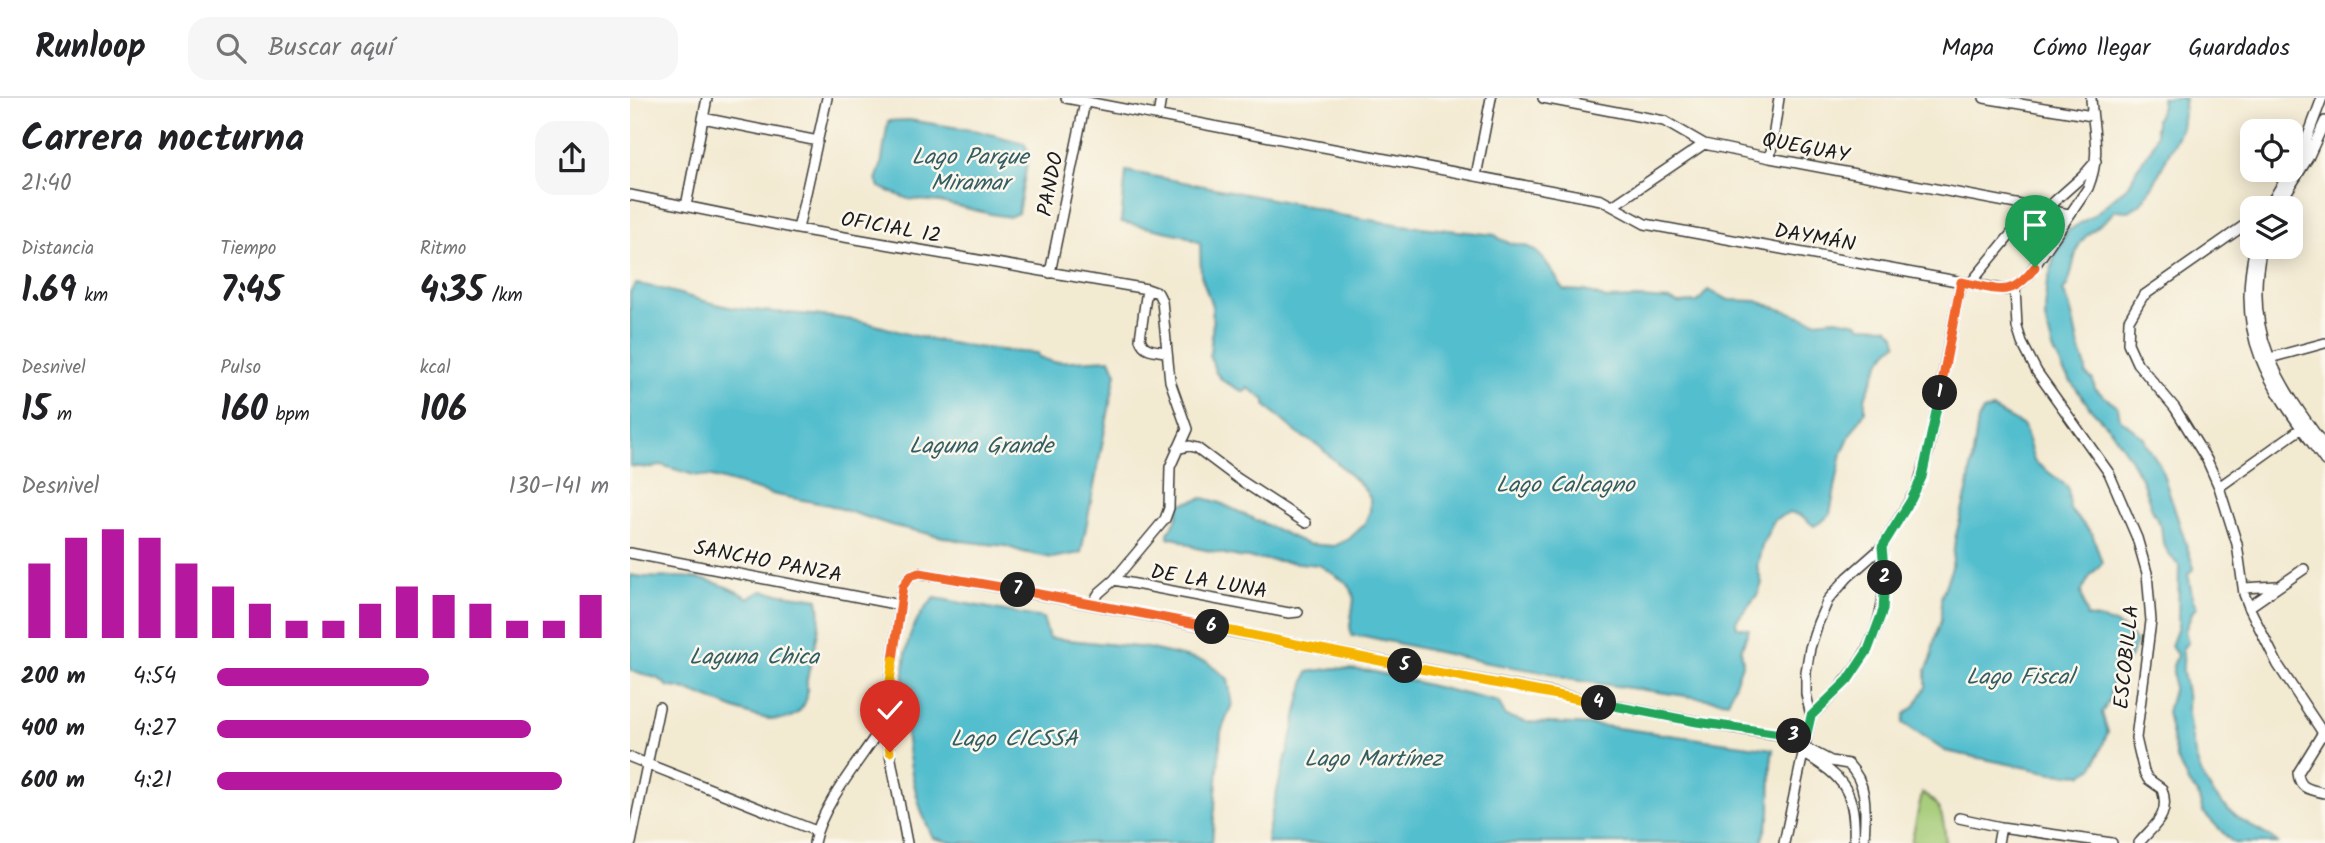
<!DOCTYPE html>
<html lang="es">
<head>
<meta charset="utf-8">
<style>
  :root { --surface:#fff; --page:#f6f6f6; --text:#202124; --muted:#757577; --line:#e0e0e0; --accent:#b5179e }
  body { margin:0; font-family:Kalam,sans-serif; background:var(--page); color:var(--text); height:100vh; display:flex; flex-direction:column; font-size:26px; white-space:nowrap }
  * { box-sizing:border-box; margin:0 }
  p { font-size:23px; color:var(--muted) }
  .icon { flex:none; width:38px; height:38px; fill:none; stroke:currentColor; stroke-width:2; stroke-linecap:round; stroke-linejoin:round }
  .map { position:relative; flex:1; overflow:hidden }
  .details { display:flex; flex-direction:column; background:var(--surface); width:630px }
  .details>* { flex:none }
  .fabs { position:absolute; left:1610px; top:21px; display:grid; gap:14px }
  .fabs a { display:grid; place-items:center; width:63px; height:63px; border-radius:14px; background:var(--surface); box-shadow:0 4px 18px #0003; font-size:35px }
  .pin { position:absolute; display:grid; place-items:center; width:60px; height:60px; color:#fff; margin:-72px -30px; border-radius:50% 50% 50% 0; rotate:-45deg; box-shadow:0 0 7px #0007 }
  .pin .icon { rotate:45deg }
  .km { position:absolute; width:35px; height:35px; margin:-18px; border-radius:50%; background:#222; color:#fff; font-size:19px; line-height:35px; text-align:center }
  .round { display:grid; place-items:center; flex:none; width:74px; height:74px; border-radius:21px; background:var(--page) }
  .summary { display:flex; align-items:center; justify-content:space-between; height:119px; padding:0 21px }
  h1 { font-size:38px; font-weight:800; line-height:52px }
  .stats { display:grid; grid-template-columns:repeat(3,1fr); gap:10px; height:119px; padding:7px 21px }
  .stats div { display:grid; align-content:center }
  .stats b { font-size:35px; font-weight:800 }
  .stats small { font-size:19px; font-weight:400 }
  .stats p { font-size:19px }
  .chart { height:196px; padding:14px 21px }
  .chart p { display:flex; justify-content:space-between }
  .chart svg { width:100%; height:126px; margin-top:7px; stroke:var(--accent); stroke-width:6 }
  ul { padding:0 21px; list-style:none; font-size:23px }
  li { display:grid; grid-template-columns:112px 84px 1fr; align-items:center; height:52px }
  li i { height:18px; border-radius:9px; background:var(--accent) }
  header { display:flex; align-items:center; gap:42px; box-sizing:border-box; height:98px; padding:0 35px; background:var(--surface); border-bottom:2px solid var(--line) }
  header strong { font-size:33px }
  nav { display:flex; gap:38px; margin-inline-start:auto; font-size:24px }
  .search { width:490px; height:63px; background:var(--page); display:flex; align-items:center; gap:18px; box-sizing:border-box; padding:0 24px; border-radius:21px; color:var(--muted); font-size:26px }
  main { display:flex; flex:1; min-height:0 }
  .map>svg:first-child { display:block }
  .green { fill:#a3ca75; stroke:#607348; stroke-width:2 }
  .water { fill:#52bece; stroke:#376d75; stroke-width:2 }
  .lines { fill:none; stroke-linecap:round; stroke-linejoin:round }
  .minor-casing { stroke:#3c3b37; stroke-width:12 }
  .minor { stroke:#fff; stroke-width:9 }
  .split-1-casing { stroke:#fff; stroke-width:14 }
  .split-2-casing { stroke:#fff; stroke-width:14 }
  .split-3-casing { stroke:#fff; stroke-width:14 }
  .split-4-casing { stroke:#fff; stroke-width:14 }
  .split-5-casing { stroke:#fff; stroke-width:14 }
  .split-6-casing { stroke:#fff; stroke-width:14 }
  .split-7-casing { stroke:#fff; stroke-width:14 }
  .split-8-casing { stroke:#fff; stroke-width:14 }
  .split-9-casing { stroke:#fff; stroke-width:14 }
  .split-1 { stroke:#f0652b; stroke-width:9 }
  .split-2 { stroke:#22a559; stroke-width:9 }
  .split-3 { stroke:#22a559; stroke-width:9 }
  .split-4 { stroke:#22a559; stroke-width:9 }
  .split-5 { stroke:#f5b400; stroke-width:9 }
  .split-6 { stroke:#f5b400; stroke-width:9 }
  .split-7 { stroke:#f0652b; stroke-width:9 }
  .split-8 { stroke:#f0652b; stroke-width:9 }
  .split-9 { stroke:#f5b400; stroke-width:9 }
  .labels { text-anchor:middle; stroke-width:5; stroke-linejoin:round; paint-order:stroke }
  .street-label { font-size:21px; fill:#1c1c1c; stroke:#fbf7ec }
  .water-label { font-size:23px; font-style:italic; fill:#325d63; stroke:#fbf7ec }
</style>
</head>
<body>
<header>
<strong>Runloop</strong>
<div class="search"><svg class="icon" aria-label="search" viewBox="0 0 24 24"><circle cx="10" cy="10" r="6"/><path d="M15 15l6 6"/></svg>Buscar aquí</div>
<nav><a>Mapa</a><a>Cómo llegar</a><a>Guardados</a></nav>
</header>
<main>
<section class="details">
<div class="summary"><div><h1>Carrera nocturna</h1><p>21:40</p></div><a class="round"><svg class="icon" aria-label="share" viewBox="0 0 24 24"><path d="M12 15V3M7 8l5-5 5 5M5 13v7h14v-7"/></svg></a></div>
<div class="stats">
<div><p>Distancia</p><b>1.69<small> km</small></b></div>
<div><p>Tiempo</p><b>7:45</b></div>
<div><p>Ritmo</p><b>4:35<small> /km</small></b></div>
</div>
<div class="stats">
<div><p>Desnivel</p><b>15<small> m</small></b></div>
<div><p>Pulso</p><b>160<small> bpm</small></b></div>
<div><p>kcal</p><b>106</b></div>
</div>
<div class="chart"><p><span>Desnivel</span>130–141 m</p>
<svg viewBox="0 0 160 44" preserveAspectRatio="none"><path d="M5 44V18M15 44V9M25 44V6M35 44V9M45 44V18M55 44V26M65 44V32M75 44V38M85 44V38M95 44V32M105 44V26M115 44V29M125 44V32M135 44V38M145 44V38M155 44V29"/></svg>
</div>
<ul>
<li><b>200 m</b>4:54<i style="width:54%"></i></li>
<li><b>400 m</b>4:27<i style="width:80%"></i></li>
<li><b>600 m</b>4:21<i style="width:88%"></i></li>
</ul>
</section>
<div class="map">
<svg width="1695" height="745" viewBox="0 0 1695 745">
  <rect width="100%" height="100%" fill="#fbf7ec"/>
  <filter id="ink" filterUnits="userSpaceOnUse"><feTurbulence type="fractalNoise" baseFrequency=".0143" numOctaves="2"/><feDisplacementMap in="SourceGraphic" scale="14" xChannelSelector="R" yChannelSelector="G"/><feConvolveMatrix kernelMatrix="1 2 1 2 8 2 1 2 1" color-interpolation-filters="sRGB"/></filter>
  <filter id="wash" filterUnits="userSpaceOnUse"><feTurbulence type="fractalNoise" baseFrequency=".00686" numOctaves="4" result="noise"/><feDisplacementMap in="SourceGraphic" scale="28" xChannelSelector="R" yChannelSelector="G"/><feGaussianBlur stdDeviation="1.57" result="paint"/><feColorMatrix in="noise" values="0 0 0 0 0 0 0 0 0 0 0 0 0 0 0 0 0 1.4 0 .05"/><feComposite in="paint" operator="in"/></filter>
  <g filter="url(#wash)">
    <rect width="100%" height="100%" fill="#f3ead2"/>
    <path class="green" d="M1292 695C1313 706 1314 723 1316 745H1281Z"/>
    <path class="water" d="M1531 0H1555L1551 30 1524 86 1510 106 1499 113 1485 112C1475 127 1458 131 1449 147 1442 161 1443 182 1433 193 1443 212 1444 229 1449 249 1451 259 1457 265 1456 276L1463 282 1465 291 1488 309 1490 321 1514 340 1516 346 1530 367 1564 470 1558 476 1563 502 1567 510 1563 513 1555 533 1558 544 1552 551C1555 560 1552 566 1553 575 1555 586 1559 597 1557 609 1565 661 1566 688 1611 722 1623 730 1637 736 1648 745H1604L1600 742 1573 714 1567 694 1559 687 1546 659 1537 614 1543 592V568L1547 557 1541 548 1548 529 1549 467 1540 458 1533 445 1531 428 1523 414 1511 380 1500 360 1481 332 1461 311 1434 274 1423 251 1415 221 1416 190 1427 149 1436 134 1465 116 1500 86 1506 72 1522 49 1526 37V21L1532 9Z
      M279 22 348 33 394 45 399 55 388 115 379 119 361 116 309 104 278 101 249 89 246 82 251 68 258 23Z
      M496 73 678 108 709 117 772 127 865 137C880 150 890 143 902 151 916 159 925 179 934 192L955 193 976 201 1008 200 1041 202 1048 205 1068 204 1078 192 1099 202 1127 203 1185 223 1206 221 1227 225 1231 228 1258 229 1265 237 1267 246 1260 250 1249 266 1235 300V314L1220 337 1212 355 1200 416 1194 422 1184 428 1172 418 1160 414 1144 422 1132 447 1127 469 1132 485 1128 496 1106 523 1107 529 1119 531 1111 552 1113 564 1098 604 937 581 920 575 858 565 734 538H722L720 528 724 501 722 493 717 485 689 467 609 459 566 450 544 439 538 440V435L546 422 550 406 573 400 588 404 677 446 704 448 719 441 734 427 740 413V400L733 389 689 348 668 336 635 307V302L618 290 614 294 593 283 586 275 580 258 583 223 582 208 571 177 570 145 553 137 491 124Z
      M6 186C40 190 71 205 105 210 148 216 191 215 233 224 253 228 271 235 290 239 326 247 371 253 408 255L409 259 423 264 480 261 486 275 451 455 422 460 393 454 375 448 331 443 264 428 199 407 146 397 82 379 64 377 31 367 22 370 0 368V194Z
      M1363 311 1394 328 1404 363 1438 389 1440 412 1462 435 1472 465 1460 478 1451 494 1457 519C1477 522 1495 527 1506 544L1500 560 1484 573 1479 602 1472 615 1478 634 1463 670 1452 677 1422 675 1315 653 1273 625 1275 616 1284 609 1296 589V572L1302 559 1303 547 1311 522V500L1322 469 1325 441 1338 390 1348 322 1353 313Z
      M0 477C17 481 33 479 50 479 76 479 97 488 119 500L132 493 188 501C194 528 182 554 177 581 176 588 179 595 176 602 157 653 74 588 39 589L29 581 0 572Z
      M305 500 413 520 419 540 517 550 577 564 598 581 602 606 591 634 582 745H324L303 740C298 729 292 717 289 705 277 665 268 585 278 545 282 528 292 512 305 500Z
      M705 570 740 573 869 604 875 618 896 624 966 627 1143 651 1141 666 1140 716 1131 745H637C641 706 654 670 663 633 667 613 671 593 678 574Z"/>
  </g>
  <g filter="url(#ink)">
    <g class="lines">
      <g class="minor-casing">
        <path id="minor" d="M436 0 971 102 1015 126 1376 192 1385 190 1398 178 1458 90C1472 55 1463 35 1461 0
          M913 0 1034 23 1074 46 1140 60 1439 116
          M1354 0 1462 18
          M528 18 531 0
          M73 20 188 43
          M1140 60 1149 0
          M846 78 861 0
          M0 97 168 131 517 191 528 195 532 203 540 283 557 331 540 369 539 410 535 421 484 482 469 495 463 505
          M984 107 1074 46
          M56 108 77 0
          M1417 110 1453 78 1466 63
          M1638 110 1673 51 1692 0
          M1647 110 1678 60 1695 23
          M1622 122 1513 198 1499 222 1498 245 1507 265 1545 310 1577 362 1589 389 1607 446 1614 496 1619 509 1648 567 1695 638
          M168 131 197 0
          M1625 149C1603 244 1643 291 1695 363
          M1632 149C1613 235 1647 283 1695 349
          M420 175 455 4
          M1340 186 1404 108
          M1385 190 1387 229 1392 245 1407 274 1479 375 1507 440 1517 475 1521 523 1506 640 1514 674 1518 681 1532 691C1541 718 1524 727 1509 745
          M517 191 510 241C514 253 524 252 536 254
          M1636 261 1695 245
          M547 351 559 348 567 350 607 380 676 425
          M1589 389 1676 327
          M0 455 270 507
          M484 482 659 515 668 514
          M1614 490 1646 488
          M1619 509 1674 471
          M1181 618C1236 570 1262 523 1252 449
          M1692 636 1668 675C1669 691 1681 692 1695 695
          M1174 649 1201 663 1218 666C1240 688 1235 716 1234 745
          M1173 655C1216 680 1226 695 1224 745
          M0 659 186 733
          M1329 720 1371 729 1482 745
          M1 745 29 609
          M184 745C191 707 233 659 254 625
          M277 745 254 625 273 488 281 477 290 475C497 511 703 555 910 593 999 610 1086 630 1176 640
          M1154 745 1181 618 1176 596V574L1180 550 1188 525 1198 502 1218 479 1252 449 1287 390 1298 354 1331 184
          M1368 745 1371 729"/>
      </g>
      <use href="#minor" class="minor"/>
    </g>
  </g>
  <g class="lines" filter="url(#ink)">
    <g class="split-1-casing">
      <path id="split-1" d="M1310 295 1331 184C1367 190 1380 203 1405 169"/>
    </g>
    <g class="split-2-casing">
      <path id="split-2" d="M1255 480 1252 449 1281 402 1292 379 1310 295"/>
    </g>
    <g class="split-3-casing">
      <path id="split-3" d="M1164 638 1176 640 1181 618 1218 582 1238 552 1253 512 1255 480"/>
    </g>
    <g class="split-4-casing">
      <path id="split-4" d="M969 605 1067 624 1164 638"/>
    </g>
    <g class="split-5-casing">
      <path id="split-5" d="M775 568 969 605"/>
    </g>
    <g class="split-6-casing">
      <path id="split-6" d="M582 529 775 568"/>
    </g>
    <g class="split-7-casing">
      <path id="split-7" d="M388 492 582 529"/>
    </g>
    <g class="split-8-casing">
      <path id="split-8" d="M263 562 273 488 281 477 290 475 388 492"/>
    </g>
    <g class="split-9-casing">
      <path id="split-9" d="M260 654 254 625 263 562"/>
    </g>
    <use href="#split-1" class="split-1"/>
    <use href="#split-2" class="split-2"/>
    <use href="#split-3" class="split-3"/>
    <use href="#split-4" class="split-4"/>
    <use href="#split-5" class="split-5"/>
    <use href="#split-6" class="split-6"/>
    <use href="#split-7" class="split-7"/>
    <use href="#split-8" class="split-8"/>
    <use href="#split-9" class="split-9"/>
  </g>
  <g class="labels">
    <g class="street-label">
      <text transform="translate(1176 49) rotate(11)" y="7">QUEGUAY</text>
      <text transform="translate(420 86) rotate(-79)" y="7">PANDO</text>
      <text transform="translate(261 129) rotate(10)" y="7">OFICIAL 12</text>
      <text transform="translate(1185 139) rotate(10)" y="7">DAYMÁN</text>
      <text transform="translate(138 463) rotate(11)" y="7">SANCHO PANZA</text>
      <text transform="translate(579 483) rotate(10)" y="7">DE LA LUNA</text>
      <text transform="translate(1496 559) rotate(-84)" y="7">ESCOBILLA</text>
    </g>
    <g class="water-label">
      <text x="340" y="66">Lago Parque<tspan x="340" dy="26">Miramar</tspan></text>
      <text x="351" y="355">Laguna Grande</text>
      <text x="935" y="394">Lago Calcagno</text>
      <text x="124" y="566">Laguna Chica</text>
      <text x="1390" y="586">Lago Fiscal</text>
      <text x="384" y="648">Lago CICSSA</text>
      <text x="743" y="668">Lago Martínez</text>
    </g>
  </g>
</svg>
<div class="fabs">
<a><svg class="icon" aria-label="locate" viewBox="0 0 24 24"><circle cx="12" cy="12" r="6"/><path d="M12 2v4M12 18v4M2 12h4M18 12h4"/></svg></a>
<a><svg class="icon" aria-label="layers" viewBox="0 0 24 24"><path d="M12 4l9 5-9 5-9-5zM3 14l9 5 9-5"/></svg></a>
</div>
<div class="pin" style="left:1405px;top:169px;background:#1e9e55"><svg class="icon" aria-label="arrive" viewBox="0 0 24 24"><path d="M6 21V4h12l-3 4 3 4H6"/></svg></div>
<div class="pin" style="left:260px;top:654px;background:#d93025"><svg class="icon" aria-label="check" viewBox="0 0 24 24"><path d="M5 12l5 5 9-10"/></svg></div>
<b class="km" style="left:1310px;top:295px">1</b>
<b class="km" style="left:1255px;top:480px">2</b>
<b class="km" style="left:1164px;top:638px">3</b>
<b class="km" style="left:969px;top:605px">4</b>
<b class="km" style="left:775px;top:568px">5</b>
<b class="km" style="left:582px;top:529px">6</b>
<b class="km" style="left:388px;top:492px">7</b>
</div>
</main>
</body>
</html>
